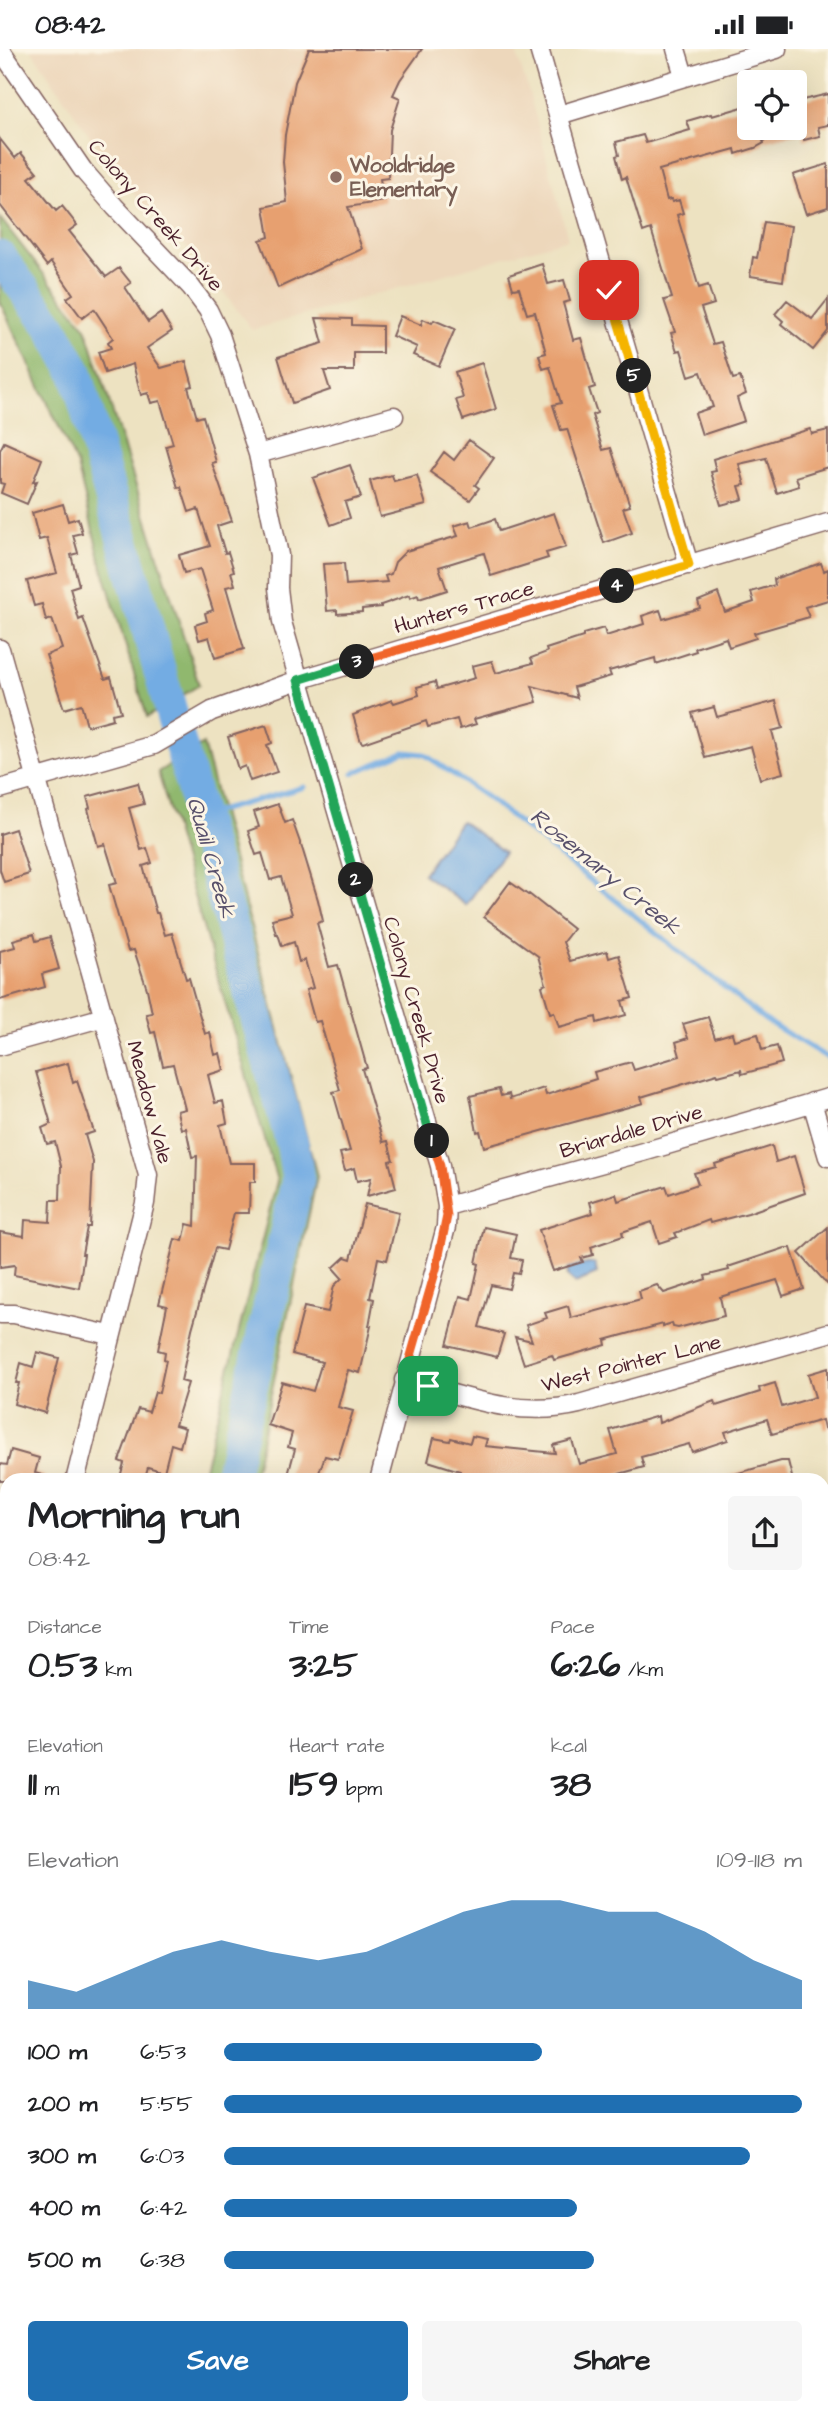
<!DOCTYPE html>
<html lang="en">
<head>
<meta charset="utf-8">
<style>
  :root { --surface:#fff; --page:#f6f6f6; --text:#202124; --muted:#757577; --accent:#1f6fb2 }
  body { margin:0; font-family:"Architects Daughter",sans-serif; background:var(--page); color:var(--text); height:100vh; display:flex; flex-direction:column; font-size:26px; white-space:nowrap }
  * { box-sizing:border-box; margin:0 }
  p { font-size:23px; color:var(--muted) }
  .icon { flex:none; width:38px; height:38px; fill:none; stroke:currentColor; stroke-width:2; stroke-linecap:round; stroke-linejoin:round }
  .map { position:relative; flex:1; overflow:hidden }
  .side { position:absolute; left:0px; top:1424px; width:830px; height:942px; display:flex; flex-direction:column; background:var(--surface); border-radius:21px 21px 0 0; box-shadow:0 7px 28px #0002 }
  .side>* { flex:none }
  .controls { position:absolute; left:737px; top:21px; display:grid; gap:14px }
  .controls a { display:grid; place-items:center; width:70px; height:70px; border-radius:7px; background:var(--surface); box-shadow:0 7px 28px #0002; font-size:35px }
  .pin { position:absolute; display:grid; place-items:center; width:60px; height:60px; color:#fff; margin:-30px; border-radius:14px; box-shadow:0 4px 10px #0006 }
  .km { position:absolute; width:35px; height:35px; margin:-18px; border-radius:50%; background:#222; color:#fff; font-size:19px; line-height:35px; text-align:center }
  .round { display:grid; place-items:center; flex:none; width:74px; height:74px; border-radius:7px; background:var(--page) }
  .summary { display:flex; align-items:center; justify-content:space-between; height:119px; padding:0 28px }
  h1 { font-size:38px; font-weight:700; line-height:52px }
  .stats { display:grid; grid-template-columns:repeat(3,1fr); gap:10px; height:119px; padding:7px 28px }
  .stats div { display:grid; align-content:center }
  .stats b { font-size:35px; font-weight:700 }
  .stats small { font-size:19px; font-weight:400 }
  .stats p { font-size:19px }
  .chart { height:196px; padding:14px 28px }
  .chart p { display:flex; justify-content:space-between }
  .chart svg { width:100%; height:126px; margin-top:7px; fill:var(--accent); opacity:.7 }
  .primary-button { display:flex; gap:14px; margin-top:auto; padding:14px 28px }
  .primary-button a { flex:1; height:80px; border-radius:7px; background:var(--accent); color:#fff; font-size:28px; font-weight:700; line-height:80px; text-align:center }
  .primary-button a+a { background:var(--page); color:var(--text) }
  ul { padding:0 28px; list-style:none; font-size:23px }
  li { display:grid; grid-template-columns:112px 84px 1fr; align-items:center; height:52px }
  li i { height:18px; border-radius:9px; background:var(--accent) }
  .status { display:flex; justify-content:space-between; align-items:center; height:49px; padding:0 35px; background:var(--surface); direction:ltr }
  .status svg { height:19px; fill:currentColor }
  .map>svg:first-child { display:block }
  .built { fill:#edd7bb }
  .forest { fill:#90b86e; stroke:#6d6c4c; stroke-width:2 }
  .water { fill:#73ace3; stroke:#5e6687; stroke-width:2 }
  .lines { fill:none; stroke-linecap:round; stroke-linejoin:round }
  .stream { stroke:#73ace3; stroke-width:5 }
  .river { stroke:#73ace3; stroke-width:33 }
  .building { fill:#e7a070 }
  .minor-casing { stroke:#836360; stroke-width:21 }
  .minor { stroke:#fff; stroke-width:18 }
  .split-1-casing { stroke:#fff; stroke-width:14 }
  .split-2-casing { stroke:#fff; stroke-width:14 }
  .split-3-casing { stroke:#fff; stroke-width:14 }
  .split-4-casing { stroke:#fff; stroke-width:14 }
  .split-5-casing { stroke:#fff; stroke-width:14 }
  .split-6-casing { stroke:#fff; stroke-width:14 }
  .split-1 { stroke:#f0652b; stroke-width:9 }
  .split-2 { stroke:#22a559; stroke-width:9 }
  .split-3 { stroke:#22a559; stroke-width:9 }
  .split-4 { stroke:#f0652b; stroke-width:9 }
  .split-5 { stroke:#f5b400; stroke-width:9 }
  .split-6 { stroke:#f5b400; stroke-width:9 }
  .education-dot { fill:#8d6e63; stroke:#fcf5e5; stroke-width:2.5 }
  .labels { text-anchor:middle; stroke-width:6; stroke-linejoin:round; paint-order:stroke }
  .education-label { font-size:21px; font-weight:bold; fill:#785e54; stroke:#fcf5e5; text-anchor:start }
  .street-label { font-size:21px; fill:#4a1f2b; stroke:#fcf5e5 }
  .water-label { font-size:23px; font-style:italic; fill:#58506b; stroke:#fcf5e5 }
</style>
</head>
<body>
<div class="status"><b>08:42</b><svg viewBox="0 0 49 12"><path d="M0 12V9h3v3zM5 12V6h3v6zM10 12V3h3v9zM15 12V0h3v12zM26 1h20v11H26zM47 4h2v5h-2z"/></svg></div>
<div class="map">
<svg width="828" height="2366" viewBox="0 0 828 2366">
  <rect width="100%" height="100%" fill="#fcf5e5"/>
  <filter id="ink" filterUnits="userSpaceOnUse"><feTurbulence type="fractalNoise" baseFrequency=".0143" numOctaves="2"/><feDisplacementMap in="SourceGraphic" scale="14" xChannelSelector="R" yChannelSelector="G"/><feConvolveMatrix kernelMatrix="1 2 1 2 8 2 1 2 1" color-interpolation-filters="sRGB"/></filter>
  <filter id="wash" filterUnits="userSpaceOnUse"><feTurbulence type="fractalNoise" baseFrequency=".00686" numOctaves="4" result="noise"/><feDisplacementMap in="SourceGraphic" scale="28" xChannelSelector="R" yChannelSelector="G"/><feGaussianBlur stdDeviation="1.57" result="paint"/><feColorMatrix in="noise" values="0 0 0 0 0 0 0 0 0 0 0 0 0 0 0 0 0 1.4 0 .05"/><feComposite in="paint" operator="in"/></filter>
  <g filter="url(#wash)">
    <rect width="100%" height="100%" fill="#ede2c1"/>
    <path class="built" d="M31 0H515L529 43 568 190 252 281 196 207 150 165 93 92Z"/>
    <path class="forest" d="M0 169 86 279 199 636 147 668 101 514 77 416 0 253Z
      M203 695 317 1127 253 1431H201L277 1132 158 723Z
      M276 2359H372L378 2366H283Z"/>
    <path class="water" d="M461 772 504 803 466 856 423 825Z
      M592 1214 595 1215 597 1225 575 1234 567 1227 569 1219Z"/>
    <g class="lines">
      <path class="stream" d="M353 724 404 703 424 705 489 750 765 971 828 1009
        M198 760 211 764 304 738"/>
      <path class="river" d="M0 208 51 277 76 323 293 1098 298 1130 230 1432
        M318 2359 327 2366"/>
    </g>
    <g id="blocks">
      <path class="building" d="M309 0H422L400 31 393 46 400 49 390 81 388 129 380 130 384 152 348 158 362 200 278 239 260 191 269 188 264 158 287 153 283 113 285 86 295 33Z
        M828 45V76L818 78 820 87 804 91 802 83 763 92 764 94 755 99 736 105 735 100 659 121 667 151 671 150 672 153 679 151 683 164 677 166 699 239 708 236 714 255 701 259 713 295 721 293 733 330 740 328 746 345 737 349 744 372 702 386 695 364 713 358 701 323 689 327 681 301 677 302 671 284 675 283 664 251 672 249 651 180 643 183 626 128 622 130 616 107 619 106 616 93 643 86 646 94 690 81 687 72 711 65 712 67 749 56V79H794V53Z
        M0 90 15 109 21 104 37 123 29 129 56 162 62 157 77 176 69 182 106 228 119 219 131 234 125 238 148 273 161 264 172 282 147 299 161 319 186 312 193 337 188 338 197 369 203 367 216 413 212 414 232 472 217 477 225 504 228 503 234 522 231 523 235 536 226 538 244 600 215 609 209 588 199 591 195 576 207 572 205 564 213 561 200 520 184 524 179 506 210 497 198 460 189 463 181 438 178 439 166 397 173 395 160 352 151 354 148 344 141 346 133 315 105 324 98 303 111 299 108 293 113 289 94 260 82 269 67 249 73 245 51 213 47 217 0 156Z
        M828 115V158L806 165 793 126Z
        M764 173 791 177 783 232 750 227 753 208 757 209Z
        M542 215 548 235 564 231 570 252 563 254 573 291 581 289 595 338 589 340 597 364 592 366 603 401 611 399 630 457 623 459 632 484 604 494 567 380 561 381 553 356 561 354 550 318 543 320 539 306 546 304 535 263 527 265 519 239 513 240 509 226Z
        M828 250V282L813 301 781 275 783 272 775 265 787 251 812 270Z
        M400 267 421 276 423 270 432 274 434 271 455 280 439 317 413 306 417 298 392 287Z
        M316 269 352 270V276L382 277V304H354V322H324L330 341 292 354 278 308 323 294Z
        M482 314 496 360 463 371 456 351 463 349 455 323Z
        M810 380 812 385 828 381V418L796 428 799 437 777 444 766 409 739 415 745 436 739 437 743 450 721 456 711 423 716 422 713 410Z
        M469 391 494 409 475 436 479 439 470 451 430 423 444 403 454 411Z
        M4 393 42 410 33 433 37 432 27 455 1 444 4 435 0 434V401Z
        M350 416 361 448 345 453 350 469 331 476 313 429Z
        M392 426 394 432 417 426 426 456 380 468 370 432Z
        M63 455 68 472 78 469 82 484 73 486 78 504 71 506 79 536 70 539 79 571 83 569 105 630 111 628 121 663 112 665 113 670 87 677 81 655 64 660 46 606 62 600 52 570 46 572 42 555 34 557 27 532 57 524 47 489 39 491 32 464Z
        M554 464 566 498 546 504 548 509 491 527 484 504 439 518 447 541 419 550 418 546 410 549 409 546 381 556V558L362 560V563L337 565V561L327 562 323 515 344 514 346 536 387 533 385 527 391 525 395 513 406 502 458 487 454 477 470 472 472 478 495 470 499 482Z
        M821 514 824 522 828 520V551L805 558 809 568 754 584 756 589 729 598 726 589 695 599 696 602 656 615 655 609 609 622 611 627 574 638 577 649 532 637 537 653 474 670 476 675 460 680 457 670 428 678 426 672 363 694 361 693 353 666 392 651 394 654 419 646 417 638 435 633 437 640 475 629 472 617 492 612 496 624 533 614 531 609 547 603 546 600 583 588V585L604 579 606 587 644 575 642 567 660 561 663 570 700 559 698 552 718 544 725 563 754 553 751 543 775 536 774 530Z
        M776 652 783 679 772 682 783 724 760 730 751 697 705 709 692 664 714 658 717 668Z
        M266 676 272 694 267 696 277 723 250 732 245 717 238 720 228 688Z
        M138 734 144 755 129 759 141 801 147 799 152 814 143 817 156 864H158L165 886 172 884 186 930 189 929 205 985 210 983 215 1006 220 1004 224 1021 208 1026 215 1054 223 1052 227 1074 220 1076 229 1114H255V1133H250L249 1164H234L225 1201 215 1199 192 1280 181 1332 188 1334 175 1376 185 1379 180 1398 171 1395 164 1423 148 1418 144 1432H119L124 1414 119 1412 138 1360 149 1363 155 1343 159 1344 166 1311 164 1310 165 1303 158 1301 167 1257 159 1255 175 1190 183 1192 187 1175 195 1177 197 1107 192 1108 186 1079 181 1080 177 1062 185 1060 173 1015 163 1017 155 983 151 984 146 965 152 964 147 940 134 901 128 902 109 836 117 834 105 795 98 797 88 760 90 759 87 748Z
        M278 755 285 774 292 771 303 802 318 851 323 872 317 874 329 918 338 916 367 1019 362 1020 383 1093 388 1092 393 1111 389 1112 396 1139 367 1147 371 1129 357 1132 354 1119 345 1122 340 1104 350 1102 333 1043 340 1041 320 972 315 973 306 941 313 939 305 911 299 913 294 893 282 897 278 885H276L272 870 292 865 281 828 270 831 262 804 256 806 248 782 259 778 254 763Z
        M15 780 29 825 4 833 0 821V785Z
        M510 833 528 846 529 845 573 880 563 893 570 912 607 902 609 909 619 906 632 949 622 952 626 966 597 974 596 968 559 978 554 963 550 964 542 937 546 935 538 907 484 868Z
        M34 885 36 892 50 888 59 920 42 925 45 938 0 951V902L15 898 13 891Z
        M708 968 715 989 732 984 734 991 758 985 762 1001 777 997 782 1014 742 1025 741 1021 718 1027 717 1025 641 1048 643 1054 484 1098 480 1082 477 1083 470 1047 499 1040 501 1047 509 1045 510 1050 544 1039 546 1046 596 1030 594 1023 631 1013 634 1021 680 1007 676 993 688 989 683 975Z
        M68 1014 73 1034 77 1032 94 1083 85 1086 93 1113 90 1178H87L82 1205H84L79 1239 14 1226 15 1216 0 1218V1183L24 1187 25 1171 50 1173 51 1151H60L61 1117 55 1093 47 1095 42 1079 51 1075 36 1023Z
        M772 1097 776 1113 794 1107 805 1144 748 1164 710 1174 709 1171 675 1184 677 1188 659 1194 652 1173 622 1183 623 1187 591 1198 593 1206 581 1209 583 1213 553 1222 539 1181 593 1164 590 1153 616 1145 618 1152 666 1137 669 1145 698 1135 694 1124 716 1118 715 1115Z
        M365 1155 399 1163 387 1211 378 1209 370 1249 374 1250 369 1277H371L360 1324 348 1321 338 1358 353 1362 338 1410 325 1407 316 1432H309L288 1426 295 1400 288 1398 292 1384 268 1376 282 1333 313 1342 322 1313 292 1305 304 1258 328 1263 334 1237 342 1229 333 1219 345 1208 351 1210Z
        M484 1178 516 1185 511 1209 522 1211 519 1225 513 1224 509 1240 491 1236 479 1278 504 1285 497 1308 447 1296 460 1247 471 1250 479 1215 476 1214Z
        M828 1178V1236L799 1204Z
        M785 1199H791L804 1240 783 1247 777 1231 720 1248 724 1267 678 1279 673 1278 672 1274 663 1277V1275L605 1291 606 1296 589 1301 554 1311 552 1306 524 1315 515 1288 532 1292 526 1276 547 1269 545 1264 568 1257 571 1269 641 1250 639 1242 657 1236 664 1244 706 1230 705 1227 729 1221 728 1218Z
        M37 1303 59 1309 45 1364 14 1355 19 1334H16L21 1314 33 1318Z
        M828 1319V1379L824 1380 822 1371 772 1385 767 1370 725 1383 728 1391 692 1403 689 1395 641 1408 644 1418 612 1427 613 1432H458L460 1422 428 1412 434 1389 450 1392 451 1389 470 1394 472 1387 487 1390 485 1397 555 1404 553 1396 572 1391 579 1415 617 1405 610 1381 658 1367 659 1374 714 1352 716 1357 760 1343 759 1339 775 1334 782 1358 815 1348 808 1325Z
        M11 1401 39 1409 35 1424 45 1427V1432H0V1415L7 1416Z
        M781 1412H788L793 1432H729L728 1427Z"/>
    </g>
  </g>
  <g filter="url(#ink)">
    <use href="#blocks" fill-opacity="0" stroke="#836360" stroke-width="2"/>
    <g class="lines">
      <g class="minor-casing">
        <path id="minor" d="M0 0 83 121 115 158 191 238 208 261 220 286 258 405 279 506 278 539 282 573 440 1117 447 1157 446 1178 379 1432
          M539 0 689 516
          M676 0 684 27
          M559 66 777 0
          M258 405 394 367
          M0 600 148 1126 145 1154 75 1432
          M0 740 154 696 212 662 298 631 828 474
          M0 997 104 968
          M812 1053 828 1108
          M447 1157 643 1103 828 1049
          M0 1265H14L110 1286
          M404 1331C463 1347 518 1370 579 1355L828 1284
          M0 1516 7 1514
          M822 1519 828 1518
          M0 1748 7 1743
          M0 1775 7 1799
          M0 1981 7 1968
          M822 2341 828 2339
          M621 2359 623 2366
          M734 2366 759 2359"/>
      </g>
      <use href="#minor" class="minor"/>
    </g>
  </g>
  <g class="lines" filter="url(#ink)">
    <g class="split-1-casing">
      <path id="split-1" d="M428 1337 404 1331 436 1220 447 1167 440 1117 432 1092"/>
    </g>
    <g class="split-2-casing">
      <path id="split-2" d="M356 831 432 1092"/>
    </g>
    <g class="split-3-casing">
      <path id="split-3" d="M356 831 298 631 357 613"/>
    </g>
    <g class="split-4-casing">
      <path id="split-4" d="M357 613 617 537"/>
    </g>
    <g class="split-5-casing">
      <path id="split-5" d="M617 537 689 516 634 327"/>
    </g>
    <g class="split-6-casing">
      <path id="split-6" d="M609 241 634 327"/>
    </g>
    <use href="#split-1" class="split-1"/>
    <use href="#split-2" class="split-2"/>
    <use href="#split-3" class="split-3"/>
    <use href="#split-4" class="split-4"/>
    <use href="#split-5" class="split-5"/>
    <use href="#split-6" class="split-6"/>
  </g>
  <circle class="education-dot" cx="336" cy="128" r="7"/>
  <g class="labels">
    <g class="education-label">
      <text x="350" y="123">Wooldridge<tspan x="350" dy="24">Elementary</tspan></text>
    </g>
    <g class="street-label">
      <text transform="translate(156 166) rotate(49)" y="7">Colony Creek Drive</text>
      <text transform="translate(464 558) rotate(-16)" y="7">Hunters Trace</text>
      <text transform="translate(417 961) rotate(74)" y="7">Colony Creek Drive</text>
      <text transform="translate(150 1053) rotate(75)" y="7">Meadow Vale</text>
      <text transform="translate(631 1082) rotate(-16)" y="7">Briardale Drive</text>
      <text transform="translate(631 1314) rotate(-14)" y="7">West Pointer Lane</text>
    </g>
    <g class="water-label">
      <text transform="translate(212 808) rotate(74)" y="8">Quail Creek</text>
      <text transform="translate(606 822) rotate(39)" y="8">Rosemary Creek</text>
    </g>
  </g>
</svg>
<div class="controls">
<a><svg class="icon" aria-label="locate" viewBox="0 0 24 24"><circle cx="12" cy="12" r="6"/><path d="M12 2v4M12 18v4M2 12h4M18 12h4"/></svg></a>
</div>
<div class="pin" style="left:428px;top:1337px;background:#1e9e55"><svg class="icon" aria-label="arrive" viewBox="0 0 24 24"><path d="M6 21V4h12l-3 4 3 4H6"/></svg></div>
<div class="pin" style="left:609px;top:241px;background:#d93025"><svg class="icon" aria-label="check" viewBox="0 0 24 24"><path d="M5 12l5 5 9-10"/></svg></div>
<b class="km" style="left:432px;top:1092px">1</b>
<b class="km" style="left:356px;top:831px">2</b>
<b class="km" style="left:357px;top:613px">3</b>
<b class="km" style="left:617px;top:537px">4</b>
<b class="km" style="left:634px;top:327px">5</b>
<section class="side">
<div class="summary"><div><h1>Morning run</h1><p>08:42</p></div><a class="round"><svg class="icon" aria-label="share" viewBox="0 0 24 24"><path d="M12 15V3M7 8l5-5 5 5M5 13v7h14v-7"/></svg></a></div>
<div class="stats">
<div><p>Distance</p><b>0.53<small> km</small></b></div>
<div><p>Time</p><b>3:25</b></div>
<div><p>Pace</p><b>6:26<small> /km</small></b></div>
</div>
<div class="stats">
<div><p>Elevation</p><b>11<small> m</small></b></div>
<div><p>Heart rate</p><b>159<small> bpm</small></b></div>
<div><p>kcal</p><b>38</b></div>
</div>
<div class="chart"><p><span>Elevation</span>109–118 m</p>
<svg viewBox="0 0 160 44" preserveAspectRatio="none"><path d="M0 44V34L10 38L20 31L30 24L40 20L50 24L60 27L70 24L80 17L90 10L100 6L110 6L120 10L130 10L140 17L150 27L160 34V44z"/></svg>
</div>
<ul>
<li><b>100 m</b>6:53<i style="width:55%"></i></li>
<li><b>200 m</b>5:55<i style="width:100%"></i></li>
<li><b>300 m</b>6:03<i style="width:91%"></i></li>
<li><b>400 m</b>6:42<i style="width:61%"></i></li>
<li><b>500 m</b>6:38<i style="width:64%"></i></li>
</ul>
<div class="primary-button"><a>Save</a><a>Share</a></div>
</section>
</div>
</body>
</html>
